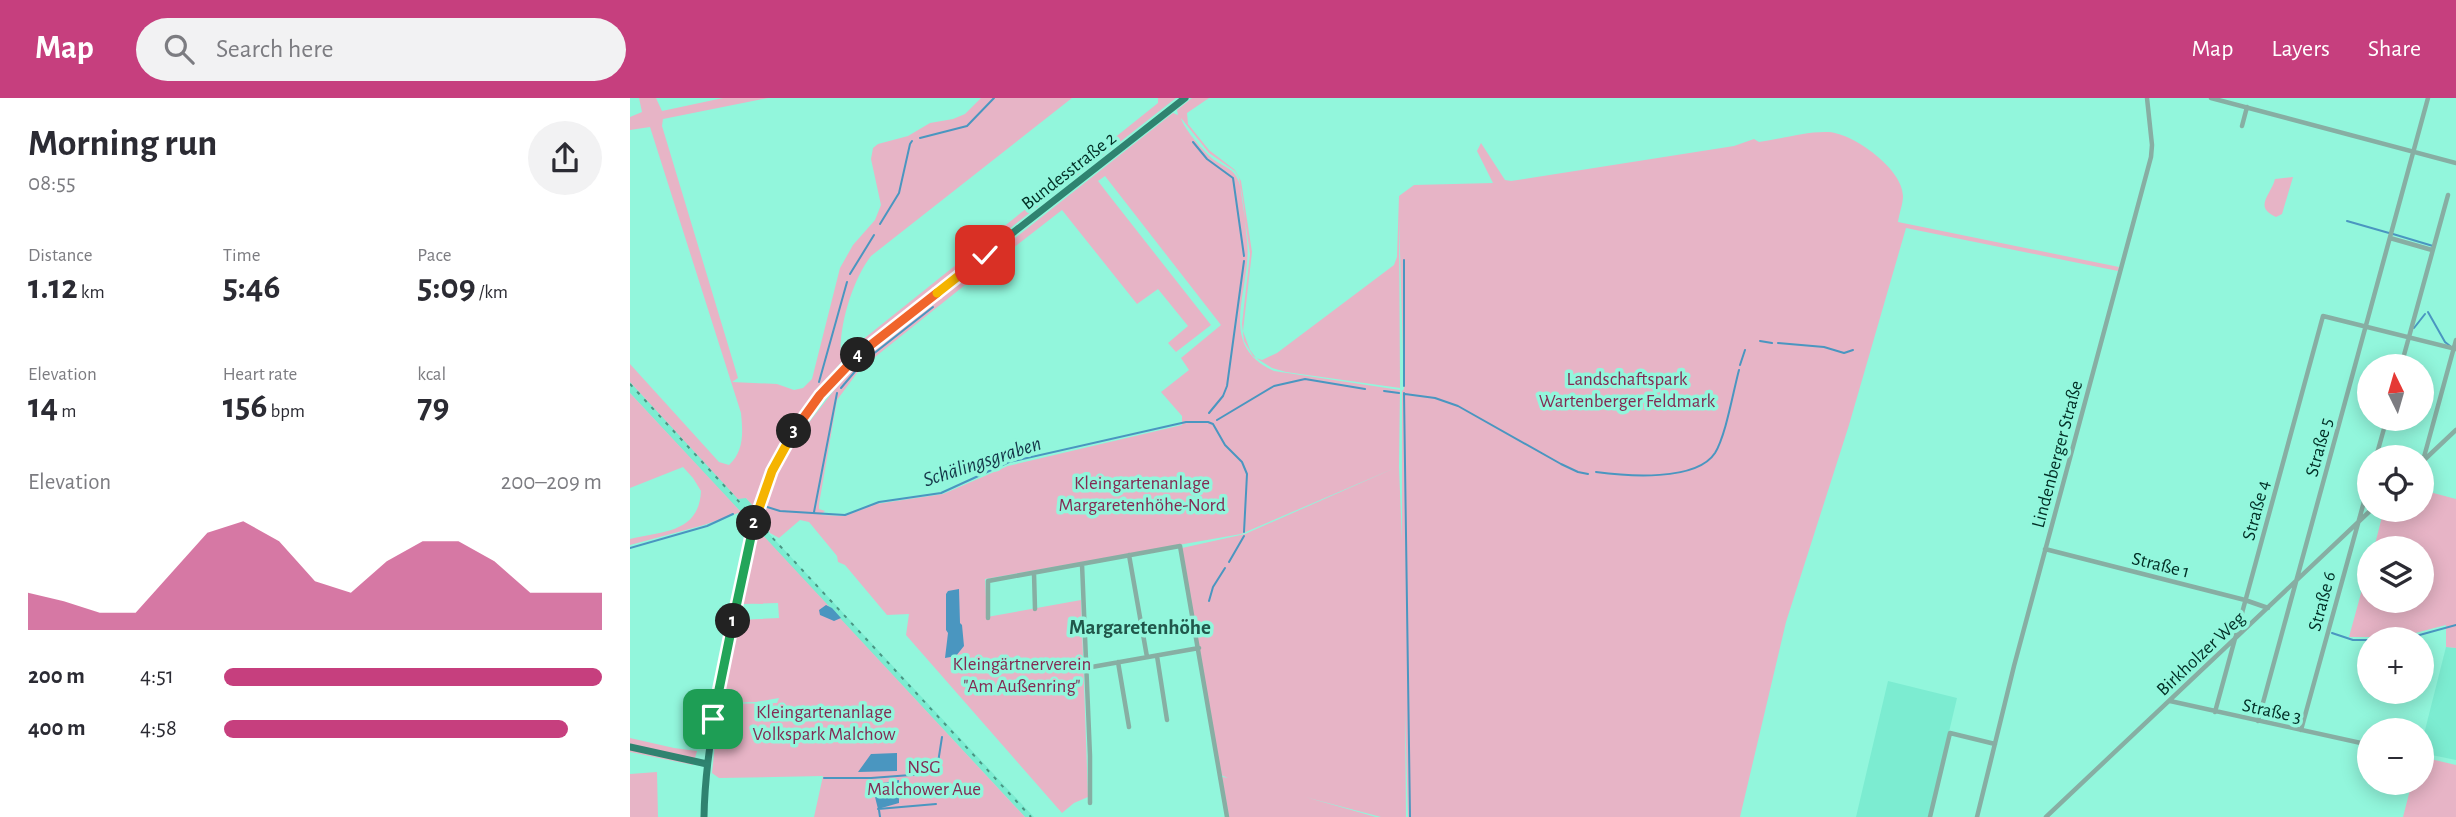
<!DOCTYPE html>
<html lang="en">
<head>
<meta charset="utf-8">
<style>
  :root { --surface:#fff; --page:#f2f2f3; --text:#2b2b33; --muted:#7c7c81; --accent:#c63f7e }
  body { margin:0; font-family:"Alegreya Sans",sans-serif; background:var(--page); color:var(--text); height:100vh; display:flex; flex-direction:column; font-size:26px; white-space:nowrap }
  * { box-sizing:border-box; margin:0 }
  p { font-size:23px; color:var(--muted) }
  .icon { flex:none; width:38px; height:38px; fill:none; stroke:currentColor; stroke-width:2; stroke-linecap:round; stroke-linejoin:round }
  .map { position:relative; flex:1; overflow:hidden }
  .side { display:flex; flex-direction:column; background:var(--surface); width:630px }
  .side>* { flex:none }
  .needle { width:46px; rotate:355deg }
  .buttons { position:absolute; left:1727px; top:256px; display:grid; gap:14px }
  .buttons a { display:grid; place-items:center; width:77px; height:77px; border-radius:50%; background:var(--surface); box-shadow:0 4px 18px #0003; font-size:35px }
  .pin { position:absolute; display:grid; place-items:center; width:60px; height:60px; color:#fff; margin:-30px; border-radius:14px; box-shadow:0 4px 10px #0006 }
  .km { position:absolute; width:35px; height:35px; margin:-18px; border-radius:50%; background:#222; color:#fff; font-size:19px; line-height:35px; text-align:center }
  .round { display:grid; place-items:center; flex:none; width:74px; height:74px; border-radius:37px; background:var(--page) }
  .headline { display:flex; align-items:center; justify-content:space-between; height:119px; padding:0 28px }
  h1 { font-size:38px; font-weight:700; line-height:52px }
  .figures { display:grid; grid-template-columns:repeat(3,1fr); gap:10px; height:119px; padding:7px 28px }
  .figures div { display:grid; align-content:center }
  .figures b { font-size:35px; font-weight:700 }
  .figures small { font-size:19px; font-weight:400 }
  .figures p { font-size:19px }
  .chart { height:196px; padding:14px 28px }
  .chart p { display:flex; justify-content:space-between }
  .chart svg { width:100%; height:126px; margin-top:7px; fill:var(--accent); opacity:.7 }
  ul { padding:0 28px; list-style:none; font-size:23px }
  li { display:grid; grid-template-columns:112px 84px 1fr; align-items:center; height:52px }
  li i { height:18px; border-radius:9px; background:var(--accent) }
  header { display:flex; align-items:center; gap:42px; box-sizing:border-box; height:98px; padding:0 35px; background:var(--accent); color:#fff }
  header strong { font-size:33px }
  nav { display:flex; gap:38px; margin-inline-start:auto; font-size:24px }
  .search { width:490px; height:63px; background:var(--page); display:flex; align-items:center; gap:18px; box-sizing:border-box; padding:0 24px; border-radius:38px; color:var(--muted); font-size:26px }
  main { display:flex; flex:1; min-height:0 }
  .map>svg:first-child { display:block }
  .built { fill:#7cecd1 }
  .green { fill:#e7b4c6; fill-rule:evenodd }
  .water { fill:#4a96c0 }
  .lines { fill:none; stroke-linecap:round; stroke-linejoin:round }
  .stream { stroke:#4a96c0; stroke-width:2 }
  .minor { stroke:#87aea3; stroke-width:4.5 }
  .major { stroke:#2f8370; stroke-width:7 }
  .rail { stroke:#4a9482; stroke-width:2; stroke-dasharray:3.5 7; stroke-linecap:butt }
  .split-1-casing { stroke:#fff; stroke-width:14 }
  .split-2-casing { stroke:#fff; stroke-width:14 }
  .split-3-casing { stroke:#fff; stroke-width:14 }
  .split-4-casing { stroke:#fff; stroke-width:14 }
  .split-5-casing { stroke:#fff; stroke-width:14 }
  .split-6-casing { stroke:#fff; stroke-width:14 }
  .split-1 { stroke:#22a559; stroke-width:9 }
  .split-2 { stroke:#22a559; stroke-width:9 }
  .split-3 { stroke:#f5b400; stroke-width:9 }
  .split-4 { stroke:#f0652b; stroke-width:9 }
  .split-5 { stroke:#f0652b; stroke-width:9 }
  .split-6 { stroke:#f5b400; stroke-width:9 }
  .labels { text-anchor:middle; stroke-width:7; stroke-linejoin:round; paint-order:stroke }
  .street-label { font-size:19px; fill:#002e25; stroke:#92f6dc }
  .park-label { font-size:19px; fill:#832a53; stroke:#92f6dc }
  .water-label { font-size:21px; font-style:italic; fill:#16384a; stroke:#92f6dc }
  .neighbourhood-label { font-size:21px; font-weight:bold; fill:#21574b; stroke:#92f6dc }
</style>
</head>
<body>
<header>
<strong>Map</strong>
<div class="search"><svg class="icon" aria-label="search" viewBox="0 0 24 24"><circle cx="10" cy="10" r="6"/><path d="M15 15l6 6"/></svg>Search here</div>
<nav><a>Map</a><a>Layers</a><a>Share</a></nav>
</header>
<main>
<section class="side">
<div class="headline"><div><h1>Morning run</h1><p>08:55</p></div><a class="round"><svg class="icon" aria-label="share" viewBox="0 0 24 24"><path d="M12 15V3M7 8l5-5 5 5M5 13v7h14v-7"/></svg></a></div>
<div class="figures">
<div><p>Distance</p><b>1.12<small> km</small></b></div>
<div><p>Time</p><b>5:46</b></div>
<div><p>Pace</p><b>5:09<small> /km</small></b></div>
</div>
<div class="figures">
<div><p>Elevation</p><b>14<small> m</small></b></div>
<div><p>Heart rate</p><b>156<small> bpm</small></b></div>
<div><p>kcal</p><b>79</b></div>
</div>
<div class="chart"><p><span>Elevation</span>200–209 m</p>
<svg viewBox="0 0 160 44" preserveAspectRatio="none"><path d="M0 44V31L10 34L20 38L30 38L40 24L50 10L60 6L70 13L80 27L90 31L100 20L110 13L120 13L130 20L140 31L150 31L160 31V44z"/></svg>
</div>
<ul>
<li><b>200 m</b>4:51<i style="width:100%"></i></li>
<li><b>400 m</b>4:58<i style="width:91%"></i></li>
</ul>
</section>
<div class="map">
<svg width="1826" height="719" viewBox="0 0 1826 719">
  <rect width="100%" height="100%" fill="#92f6dc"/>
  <path class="built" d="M0 284 108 400H116L134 420 131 427 404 719H395L63 363 0 295Z
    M1816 549 1826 550V662L1792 655V644Z
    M1258 583 1327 600 1299 719H1226Z"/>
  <path class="green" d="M9 0H26L32 13 93 0H138L33 21 32 28 108 280 102 284 147 286 164 292 173 290 182 281 210 170 223 147 245 122 251 107 241 61 243 50 248 46 278 38 300 25 323 21 335 16 351 0H442L241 158C223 181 208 229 211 259L528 5V0H546L216 259C173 307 143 347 124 409L116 400 108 401 0 284V266L89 364 99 367C114 353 113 335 111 315L20 29 0 32V19L12 14Z
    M562 0H579L557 15 558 26 579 52 605 72 611 83 622 154 613 233 620 252 626 260 632 262 647 255 764 167 767 159 769 98 784 87 863 85 847 53 851 45 875 82 881 83 1104 48 1124 41 1129 44C1152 41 1176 33 1199 34 1224 36 1273 71 1273 98 1273 106 1269 116 1268 124L1489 169 1488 173 1276 130 1219 327 1156 524 1110 719H778L775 610 776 719H751L675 699 746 719H599L592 679 598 680 591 677 552 450 615 436 767 369 611 436 355 481 357 519 451 502 458 699 444 705 432 715 276 537 279 516 257 517 215 467 208 464 207 458 179 424 170 422 149 440 140 435 130 416 146 377 166 341 220 272 354 163 360 167 230 271 207 302 189 406V411L195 413 191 417 215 418 246 406 313 396 378 368 552 327V318L531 294 559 272 551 260 591 227 475 78 468 83 478 96 581 227 546 254 538 245 558 228 528 191 507 206 432 112 364 165 361 159 543 15 548 17 547 12ZM551 20 579 55 605 73 609 80 620 156 612 226 614 243 623 258 642 270 656 274 770 290 769 118 774 291 772 293V443L769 369 770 292 644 273C584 246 623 190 617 142 615 126 614 90 606 78 601 70 591 67 584 62 573 53 554 31 551 20Z
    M1663 79 1652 116 1646 119C1623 109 1641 97 1645 81Z
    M0 295 111 414 74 427 0 447V441C33 433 69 435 71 393L63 380 53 369 0 390Z
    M1792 392 1826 401V550L1816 549V527L1770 539H1719L1739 466 1740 502H1792V450H1744L1754 411H1792Z
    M127 431 395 719H184L193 678 89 680 82 675 86 636 92 606 147 605 149 600 126 604 92 605 110 522 149 520 148 505 113 506Z
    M0 640 44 650 67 653 63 667 0 654Z
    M1792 659 1826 667V719H1773L1782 684H1792Z
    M27 674 28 719H0V676Z"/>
  <path class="water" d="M329 491 330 525 332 527 334 548 326 558 315 560 318 535 316 532V496L318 493Z
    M196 507 202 510 211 520 204 523 190 517 189 512Z
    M267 655V673L228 674 241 656Z
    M269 682V705L248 711 242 687Z"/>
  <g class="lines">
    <path class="stream" d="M290 40 337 28 364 0
      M563 44 577 61 603 80 614 158
      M1717 123 1759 135
      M250 126 269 95 280 46 282 43
      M1763 136 1803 148
      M220 176 244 137
      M1798 214 1815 244 1820 248
      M1784 230 1795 216
      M1130 243 1142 245
      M1148 245 1194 249 1214 255 1223 252
      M1110 267 1115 252
      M189 284 217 184
      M774 288V162
      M211 290 233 264 303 209
      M754 293 769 295
      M774 295 780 719
      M775 296 805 300 828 308 931 366 948 374 958 376
      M579 315 593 298 597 288 614 163
      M587 322 644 288 675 281 735 291
      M966 374C996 378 1066 384 1085 355 1096 337 1103 294 1109 272
      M134 408 150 413 215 417 249 404 311 395 379 364 556 324H578L583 326 595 347 612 364 617 376 614 434
      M184 414 207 295
      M0 450 77 428 103 416
      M599 464 614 438
      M579 503 583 489 595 470
      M1702 535 1723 542H1740
      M1775 541 1826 527
      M307 671 312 639
      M194 680H241L307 675
      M248 711 306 706
      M249 712 250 719"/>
    <path class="minor" d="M1581 0 1826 65
      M1612 28 1617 9
      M1760 140 1802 152
      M1693 218 1826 251
      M1771 268 1818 97
      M1746 359 1757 320
      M1795 361 1794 359 1826 242
      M1792 364 1826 332
      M1415 451 1615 502 1638 510
      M499 457 517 559
      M452 466 460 658V705
      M404 475 405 511
      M358 520V483L550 448 597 719
      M527 558 537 622
      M488 564 499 629
      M456 570 569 550
      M1540 603 1740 647
      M1585 614 1693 218
      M1628 623 1798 0
      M1671 632 1740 382
      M1300 719 1320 635 1365 646
      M1347 719 1384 568 1521 59 1522 47 1517 0
      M1416 719 1742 411"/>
    <path class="major" d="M0 649 77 666
      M74 719C75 660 87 603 99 546 108 503 114 458 126 416 143 353 184 295 232 253L555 0"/>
    <path class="rail" d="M0 286 401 719"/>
  </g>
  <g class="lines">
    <g class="split-1-casing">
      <path id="split-1" d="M83 621 103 523"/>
    </g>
    <g class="split-2-casing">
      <path id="split-2" d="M103 523 124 425"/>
    </g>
    <g class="split-3-casing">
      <path id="split-3" d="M124 425 142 373 164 333"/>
    </g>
    <g class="split-4-casing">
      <path id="split-4" d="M164 333 190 297 228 257"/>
    </g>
    <g class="split-5-casing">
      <path id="split-5" d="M228 257 307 195"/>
    </g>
    <g class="split-6-casing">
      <path id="split-6" d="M307 195 355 157"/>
    </g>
    <use href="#split-1" class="split-1"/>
    <use href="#split-2" class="split-2"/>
    <use href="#split-3" class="split-3"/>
    <use href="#split-4" class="split-4"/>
    <use href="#split-5" class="split-5"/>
    <use href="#split-6" class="split-6"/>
  </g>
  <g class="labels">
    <g class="street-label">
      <text transform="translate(438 72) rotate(-38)" y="7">Bundesstraße 2</text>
      <text transform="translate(1688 349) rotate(-75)" y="7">Straße 5</text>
      <text transform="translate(1426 356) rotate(-75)" y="7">Lindenberger Straße</text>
      <text transform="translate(1625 412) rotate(-75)" y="7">Straße 4</text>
      <text transform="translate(1531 466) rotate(14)" y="7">Straße 1</text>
      <text transform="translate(1691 503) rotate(-75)" y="7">Straße 6</text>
      <text transform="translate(1570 555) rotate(-43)" y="7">Birkholzer Weg</text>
      <text transform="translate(1642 612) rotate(12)" y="7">Straße 3</text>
    </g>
    <g class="park-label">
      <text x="997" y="287">Landschaftspark<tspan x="997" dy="22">Wartenberger Feldmark</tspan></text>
      <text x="512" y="391">Kleingartenanlage<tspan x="512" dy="22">Margaretenhöhe-Nord</tspan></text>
      <text x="392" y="572">Kleingärtnerverein<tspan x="392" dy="22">"Am Außenring"</tspan></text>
      <text x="194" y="620">Kleingartenanlage<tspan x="194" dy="22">Volkspark Malchow</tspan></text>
      <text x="294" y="675">NSG<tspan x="294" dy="22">Malchower Aue</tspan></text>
    </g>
    <g class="water-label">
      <text transform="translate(352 363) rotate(-18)" y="7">Schälingsgraben</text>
    </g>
    <g class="neighbourhood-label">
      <text x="510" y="536">Margaretenhöhe</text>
    </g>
  </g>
</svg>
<div class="buttons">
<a><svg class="needle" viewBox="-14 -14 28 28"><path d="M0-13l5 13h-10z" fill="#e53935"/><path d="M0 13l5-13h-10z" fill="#7c7c81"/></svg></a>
<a><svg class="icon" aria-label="locate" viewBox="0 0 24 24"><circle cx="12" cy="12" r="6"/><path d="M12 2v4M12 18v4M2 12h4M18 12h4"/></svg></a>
<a><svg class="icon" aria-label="layers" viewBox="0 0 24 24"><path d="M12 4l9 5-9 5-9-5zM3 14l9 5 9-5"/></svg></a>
<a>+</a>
<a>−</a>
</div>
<div class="pin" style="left:83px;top:621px;background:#1e9e55"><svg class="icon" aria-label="arrive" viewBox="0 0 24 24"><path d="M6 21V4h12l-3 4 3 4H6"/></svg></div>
<div class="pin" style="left:355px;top:157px;background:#d93025"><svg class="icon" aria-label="check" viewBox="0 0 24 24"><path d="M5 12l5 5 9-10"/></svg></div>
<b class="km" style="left:103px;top:523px">1</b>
<b class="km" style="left:124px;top:425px">2</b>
<b class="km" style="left:164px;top:333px">3</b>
<b class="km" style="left:228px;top:257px">4</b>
</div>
</main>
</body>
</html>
